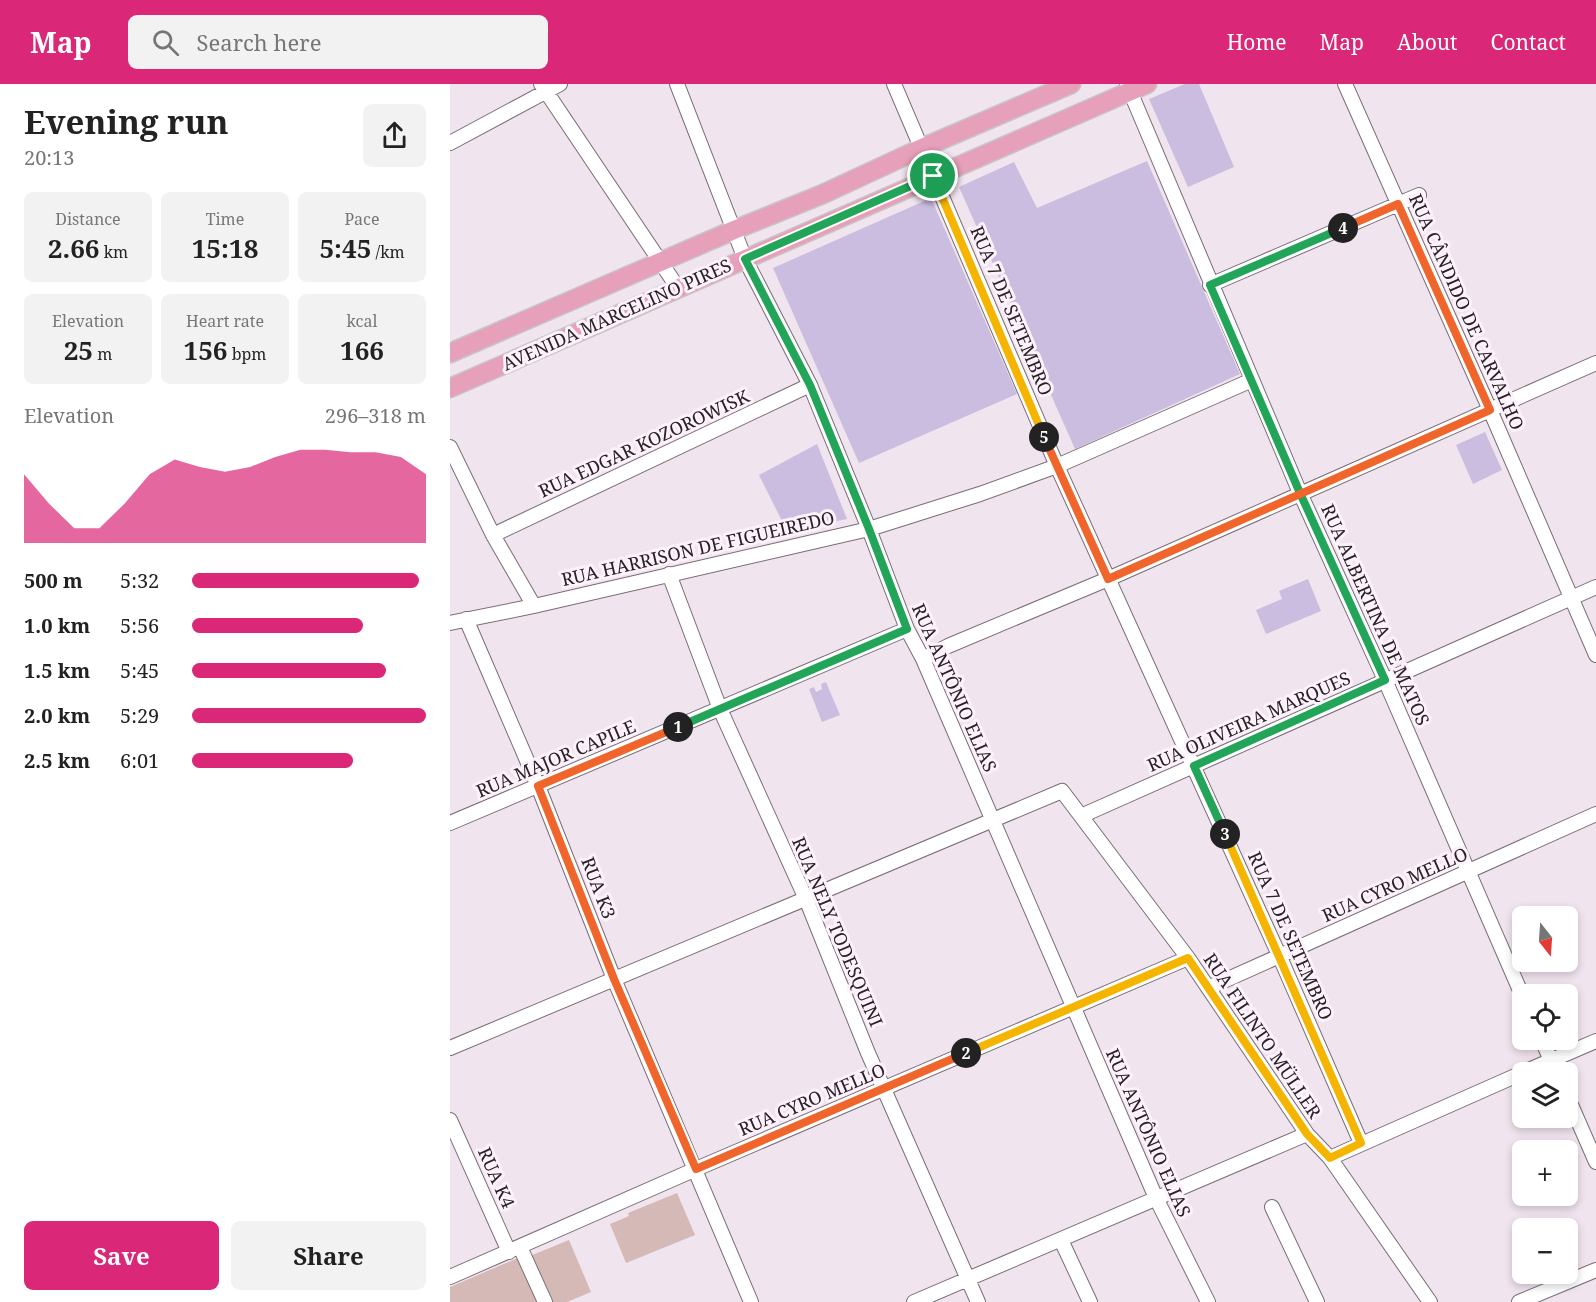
<!DOCTYPE html>
<html lang="en">
<head>
<meta charset="utf-8">
<style>
  :root { --surface:#fff; --page:#f2f2f2; --text:#222; --muted:#767676; --accent:#db2777 }
  body { margin:0; font-family:"Noto Serif",serif; background:var(--page); color:var(--text); height:100vh; display:flex; flex-direction:column; font-size:22px; white-space:nowrap }
  * { box-sizing:border-box; margin:0 }
  p { font-size:20px; color:var(--muted) }
  .icon { flex:none; width:33px; height:33px; fill:none; stroke:currentColor; stroke-width:2; stroke-linecap:round; stroke-linejoin:round }
  .map { position:relative; flex:1; overflow:hidden }
  .sheet { display:flex; flex-direction:column; background:var(--surface); width:450px }
  .sheet>* { flex:none }
  .needle { width:39px; rotate:163deg }
  .tools { position:absolute; left:1062px; top:822px; display:grid; gap:12px }
  .tools a { display:grid; place-items:center; width:66px; height:66px; border-radius:9px; background:var(--surface); box-shadow:0 3px 9px #0003; font-size:30px }
  .pin { position:absolute; display:grid; place-items:center; width:51px; height:51px; color:#fff; margin:-26px; border:3px solid #fff; border-radius:50%; box-shadow:0 2px 6px #0007 }
  .km { position:absolute; width:30px; height:30px; margin:-15px; border-radius:50%; background:#222; color:#fff; font-size:16px; line-height:30px; text-align:center }
  .round { display:grid; place-items:center; flex:none; width:63px; height:63px; border-radius:9px; background:var(--page) }
  .overview { display:flex; align-items:center; justify-content:space-between; height:102px; padding:0 24px }
  h1 { font-size:33px; font-weight:700; line-height:45px }
  .stats { display:grid; grid-template-columns:repeat(3,1fr); gap:9px; height:102px; padding:6px 24px }
  .stats div { display:grid; align-content:center; border-radius:9px; background:var(--page); text-align:center }
  .stats b { font-size:26px; font-weight:700 }
  .stats small { font-size:16px; font-weight:400 }
  .stats p { font-size:16px }
  .chart { height:168px; padding:12px 24px }
  .chart p { display:flex; justify-content:space-between }
  .chart svg { width:100%; height:108px; margin-top:6px; fill:var(--accent); opacity:.7 }
  .cta { display:flex; gap:12px; margin-top:auto; padding:12px 24px }
  .cta a { flex:1; height:69px; border-radius:9px; background:var(--accent); color:#fff; font-size:24px; font-weight:700; line-height:69px; text-align:center }
  .cta a+a { background:var(--page); color:var(--text) }
  ul { padding:0 24px; list-style:none; font-size:20px }
  li { display:grid; grid-template-columns:96px 72px 1fr; align-items:center; height:45px }
  li i { height:15px; border-radius:8px; background:var(--accent) }
  header { display:flex; align-items:center; gap:36px; box-sizing:border-box; height:84px; padding:0 30px; background:var(--accent); color:#fff }
  header strong { font-size:28px }
  nav { display:flex; gap:33px; margin-inline-start:auto; font-size:21px }
  .search { width:420px; height:54px; background:var(--page); display:flex; align-items:center; gap:15px; box-sizing:border-box; padding:0 21px; border-radius:9px; color:var(--muted); font-size:22px }
  main { display:flex; flex:1; min-height:0 }
  .map>svg:first-child { display:block }
  .green { fill:#d4b9b6 }
  .building { fill:#cbbddf }
  .lines { fill:none; stroke-linecap:round; stroke-linejoin:round }
  .minor-casing { stroke:#786d76; stroke-width:16 }
  .major-casing { stroke:#c7c6c6; stroke-width:21 }
  .minor { stroke:#fff; stroke-width:14 }
  .major { stroke:#e6a0b9; stroke-width:18 }
  .split-1-casing { stroke:#fff; stroke-width:12 }
  .split-2-casing { stroke:#fff; stroke-width:12 }
  .split-3-casing { stroke:#fff; stroke-width:12 }
  .split-4-casing { stroke:#fff; stroke-width:12 }
  .split-5-casing { stroke:#fff; stroke-width:12 }
  .split-6-casing { stroke:#fff; stroke-width:12 }
  .split-1 { stroke:#22a559; stroke-width:8 }
  .split-2 { stroke:#f0652b; stroke-width:8 }
  .split-3 { stroke:#f5b400; stroke-width:8 }
  .split-4 { stroke:#22a559; stroke-width:8 }
  .split-5 { stroke:#f0652b; stroke-width:8 }
  .split-6 { stroke:#f5b400; stroke-width:8 }
  .labels { text-anchor:middle; stroke-width:6; stroke-linejoin:round; paint-order:stroke }
  .street-label { font-size:18px; fill:#262225; stroke:#fdf1fb }
</style>
</head>
<body>
<header>
<strong>Map</strong>
<div class="search"><svg class="icon" aria-label="search" viewBox="0 0 24 24"><circle cx="10" cy="10" r="6"/><path d="M15 15l6 6"/></svg>Search here</div>
<nav><a>Home</a><a>Map</a><a>About</a><a>Contact</a></nav>
</header>
<main>
<section class="sheet">
<div class="overview"><div><h1>Evening run</h1><p>20:13</p></div><a class="round"><svg class="icon" aria-label="share" viewBox="0 0 24 24"><path d="M12 15V3M7 8l5-5 5 5M5 13v7h14v-7"/></svg></a></div>
<div class="stats">
<div><p>Distance</p><b>2.66<small> km</small></b></div>
<div><p>Time</p><b>15:18</b></div>
<div><p>Pace</p><b>5:45<small> /km</small></b></div>
</div>
<div class="stats">
<div><p>Elevation</p><b>25<small> m</small></b></div>
<div><p>Heart rate</p><b>156<small> bpm</small></b></div>
<div><p>kcal</p><b>166</b></div>
</div>
<div class="chart"><p><span>Elevation</span>296–318 m</p>
<svg viewBox="0 0 160 44" preserveAspectRatio="none"><path d="M0 44V16L10 28L20 38L30 38L40 28L50 16L60 10L70 13L80 15L90 13L100 9L110 6L120 6L130 7L140 7L150 9L160 16V44z"/></svg>
</div>
<ul>
<li><b>500 m</b>5:32<i style="width:97%"></i></li>
<li><b>1.0 km</b>5:56<i style="width:73%"></i></li>
<li><b>1.5 km</b>5:45<i style="width:83%"></i></li>
<li><b>2.0 km</b>5:29<i style="width:100%"></i></li>
<li><b>2.5 km</b>6:01<i style="width:69%"></i></li>
</ul>
<div class="cta"><a>Save</a><a>Share</a></div>
</section>
<div class="map">
<svg width="1146" height="1218" viewBox="0 0 1146 1218">
  <rect width="100%" height="100%" fill="#f0e4ee"/>
  <path class="green" d="M227 1109 245 1151 176 1179 160 1140 179 1132 178 1129Z
    M119 1156 141 1208 117 1218H100L80 1172Z
    M70 1173 90 1218H0V1203Z"/>
  <path class="building" d="M735 0H749L784 83 738 103 699 15Z
    M697 77 790 290 625 365 509 103 564 78 587 124Z
    M481 114 567 310 409 379 323 184Z
    M1035 348 1052 386 1023 400 1006 361Z
    M367 360 397 435 337 447 309 391Z
    M858 495 871 527 816 550 806 526 832 515 829 507Z
    M376 598 390 631 372 638 359 605 364 603 366 608 372 605 371 600Z"/>
  <g class="lines">
    <g class="minor-casing">
      <path id="minor" d="M91 0 228 204
        M227 0 295 175 360 301 419 445 457 545 473 575 706 1114 758 1218
        M444 0 607 382 829 871 911 1059
        M677 0 850 409 935 596 1072 911
        M895 0 1040 326 1146 571
        M0 59 110 0
        M760 201 969 111
        M0 363 43 451 84 522
        M43 451 360 301
        M219 490 270 625 356 815 418 969 528 1218
        M16 535 88 702 164 895 301 1218
        M0 539 84 522 419 445 530 410 607 382 802 296
        M473 575 498 562 658 495 1146 279
        M631 732 1146 503
        M0 739 457 545
        M758 904 1146 730
        M1092 956 1106 988
        M0 964 612 707 738 874 857 1050 880 1074 980 1218
        M1074 988 1146 957
        M1118 1014 1146 1078
        M0 1036 59 1168
        M880 1074 1072 989
        M822 1123 867 1218
        M611 1156 640 1218
        M70 1163 95 1218
        M0 1193 246 1085 738 874
        M464 1218 857 1050
        M1069 1218 1146 1186"/>
    </g>
    <g class="major-casing">
      <path id="major" d="M0 269 284 146 373 110 472 64 621 0
        M0 304 697 0"/>
    </g>
    <use href="#minor" class="minor"/>
    <use href="#major" class="major"/>
  </g>
  <g class="lines">
    <g class="split-1-casing">
      <path id="split-1" d="M228 643 457 545 419 445 360 301 295 175 483 92"/>
    </g>
    <g class="split-2-casing">
      <path id="split-2" d="M228 643 88 702 164 895 246 1085 516 969"/>
    </g>
    <g class="split-3-casing">
      <path id="split-3" d="M516 969 738 874 857 1050 880 1074 911 1059 775 750"/>
    </g>
    <g class="split-4-casing">
      <path id="split-4" d="M775 750 744 682 935 596 850 409 760 201 893 144"/>
    </g>
    <g class="split-5-casing">
      <path id="split-5" d="M594 353 658 495 1040 326 948 120 893 144"/>
    </g>
    <g class="split-6-casing">
      <path id="split-6" d="M483 92 594 353"/>
    </g>
    <use href="#split-1" class="split-1"/>
    <use href="#split-2" class="split-2"/>
    <use href="#split-3" class="split-3"/>
    <use href="#split-4" class="split-4"/>
    <use href="#split-5" class="split-5"/>
    <use href="#split-6" class="split-6"/>
  </g>
  <g class="labels">
    <g class="street-label">
      <text transform="translate(561 227) rotate(67)" y="6">RUA 7 DE SETEMBRO</text>
      <text transform="translate(1016 228) rotate(66)" y="6">RUA CÂNDIDO DE CARVALHO</text>
      <text transform="translate(167 231) rotate(-24)" y="6">AVENIDA MARCELINO PIRES</text>
      <text transform="translate(194 360) rotate(-25)" y="6">RUA EDGAR KOZOROWISK</text>
      <text transform="translate(248 465) rotate(-13)" y="6">RUA HARRISON DE FIGUEIREDO</text>
      <text transform="translate(925 531) rotate(66)" y="6">RUA ALBERTINA DE MATOS</text>
      <text transform="translate(504 604) rotate(66)" y="6">RUA ANTÔNIO ELIAS</text>
      <text transform="translate(799 638) rotate(-24)" y="6">RUA OLIVEIRA MARQUES</text>
      <text transform="translate(106 675) rotate(-23)" y="6">RUA MAJOR CAPILE</text>
      <text transform="translate(945 801) rotate(-24)" y="6">RUA CYRO MELLO</text>
      <text transform="translate(148 804) rotate(69)" y="6">RUA K3</text>
      <text transform="translate(387 848) rotate(67)" y="6">RUA NELY TODESQUINI</text>
      <text transform="translate(840 852) rotate(66)" y="6">RUA 7 DE SETEMBRO</text>
      <text transform="translate(812 952) rotate(56)" y="6">RUA FILINTO MÜLLER</text>
      <text transform="translate(362 1016) rotate(-23)" y="6">RUA CYRO MELLO</text>
      <text transform="translate(698 1049) rotate(66)" y="6">RUA ANTÔNIO ELIAS</text>
      <text transform="translate(46 1094) rotate(66)" y="6">RUA K4</text>
    </g>
  </g>
</svg>
<div class="tools">
<a><svg class="needle" viewBox="-14 -14 28 28"><path d="M0-13l5 13h-10z" fill="#e53935"/><path d="M0 13l5-13h-10z" fill="#767676"/></svg></a>
<a><svg class="icon" aria-label="locate" viewBox="0 0 24 24"><circle cx="12" cy="12" r="6"/><path d="M12 2v4M12 18v4M2 12h4M18 12h4"/></svg></a>
<a><svg class="icon" aria-label="layers" viewBox="0 0 24 24"><path d="M12 4l9 5-9 5-9-5zM3 14l9 5 9-5"/></svg></a>
<a>+</a>
<a>−</a>
</div>
<div class="pin" style="left:483px;top:92px;background:#1e9e55"><svg class="icon" aria-label="arrive" viewBox="0 0 24 24"><path d="M6 21V4h12l-3 4 3 4H6"/></svg></div>
<b class="km" style="left:228px;top:643px">1</b>
<b class="km" style="left:516px;top:969px">2</b>
<b class="km" style="left:775px;top:750px">3</b>
<b class="km" style="left:893px;top:144px">4</b>
<b class="km" style="left:594px;top:353px">5</b>
</div>
</main>
</body>
</html>
